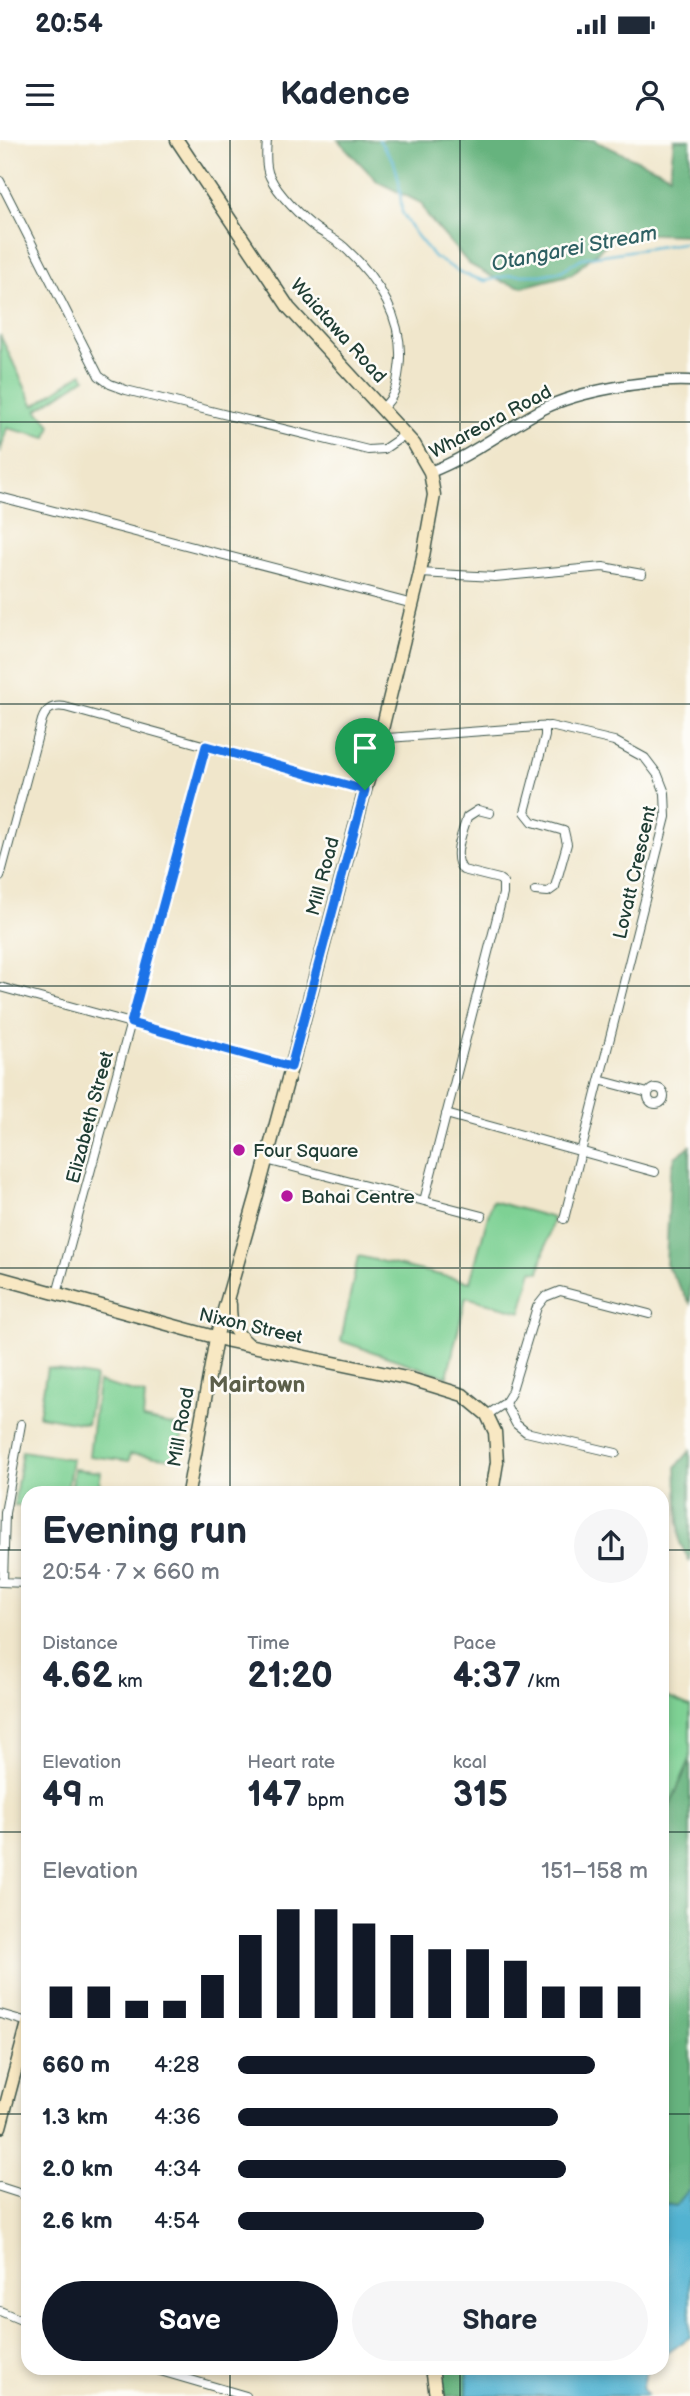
<!DOCTYPE html>
<html lang="en">
<head>
<meta charset="utf-8">
<style>
  :root { --surface:#fff; --page:#f6f6f7; --text:#1f2937; --muted:#747a83; --accent:#111827 }
  body { margin:0; font-family:"Balsamiq Sans",sans-serif; background:var(--page); color:var(--text); height:100vh; display:flex; flex-direction:column; font-size:26px; white-space:nowrap }
  * { box-sizing:border-box; margin:0 }
  p { font-size:23px; color:var(--muted) }
  .icon { flex:none; width:38px; height:38px; fill:none; stroke:currentColor; stroke-width:2; stroke-linecap:round; stroke-linejoin:round }
  .map { position:relative; flex:1; overflow:hidden }
  .drawer { position:absolute; left:21px; top:1346px; width:648px; height:889px; display:flex; flex-direction:column; background:var(--surface); border-radius:21px; box-shadow:0 4px 10px #0003 }
  .drawer>* { flex:none }
  .pin { position:absolute; display:grid; place-items:center; width:60px; height:60px; color:#fff; margin:-72px -30px; border-radius:50% 50% 50% 0; rotate:-45deg; box-shadow:0 0 7px #0007 }
  .pin .icon { rotate:45deg }
  .round { display:grid; place-items:center; flex:none; width:74px; height:74px; border-radius:37px; background:var(--page) }
  .summary { display:flex; align-items:center; justify-content:space-between; height:119px; padding:0 21px }
  h1 { font-size:38px; font-weight:600; line-height:52px }
  .metrics { display:grid; grid-template-columns:repeat(3,1fr); gap:10px; height:119px; padding:7px 21px }
  .metrics div { display:grid; align-content:center }
  .metrics b { font-size:35px; font-weight:600 }
  .metrics small { font-size:19px; font-weight:400 }
  .metrics p { font-size:19px }
  .chart { height:196px; padding:14px 21px }
  .chart p { display:flex; justify-content:space-between }
  .chart svg { width:100%; height:126px; margin-top:7px; stroke:var(--accent); stroke-width:6 }
  .button { display:flex; gap:14px; margin-top:auto; padding:14px 21px }
  .button a { flex:1; height:80px; border-radius:42px; background:var(--accent); color:#fff; font-size:28px; font-weight:600; line-height:80px; text-align:center }
  .button a+a { background:var(--page); color:var(--text) }
  ul { padding:0 21px; list-style:none; font-size:23px }
  li { display:grid; grid-template-columns:112px 84px 1fr; align-items:center; height:52px }
  li i { height:18px; border-radius:9px; background:var(--accent) }
  .status { display:flex; justify-content:space-between; align-items:center; height:49px; padding:0 35px; background:var(--surface); direction:ltr }
  .status svg { height:19px; fill:currentColor }
  header { display:flex; justify-content:space-between; align-items:center; height:91px; padding:0 21px; background:var(--surface); font-size:32px; font-weight:600 }
  .map>svg:first-child { display:block }
  .green { fill:#7ed194; stroke:#4e8764; stroke-width:2 }
  .forest { fill:#66b37e; stroke:#427859; stroke-width:2 }
  .water { fill:#52b3d1; stroke:#387882; stroke-width:2 }
  .lines { fill:none; stroke-linecap:round; stroke-linejoin:round }
  .stream { stroke:#52b3d1; stroke-width:2.5 }
  .minor-casing { stroke:#3e564b; stroke-width:10 }
  .tertiary-casing { stroke:#3e564b; stroke-width:13 }
  .secondary-casing { stroke:#3e564b; stroke-width:15 }
  .minor { stroke:#fff; stroke-width:8 }
  .tertiary { stroke:#fff; stroke-width:10 }
  .secondary { stroke:#f8e8c3; stroke-width:12 }
  .route-casing { stroke:#fff; stroke-width:14 }
  .route { stroke:#1a73e8; stroke-width:9 }
  .grid { fill:none; stroke:#1f3d34; stroke-width:2; stroke-opacity:0.55 }
  .poi-dot { fill:#b5179e; stroke:#fdfcf7; stroke-width:2.5 }
  .labels { text-anchor:middle; stroke-width:5; stroke-linejoin:round; paint-order:stroke }
  .street-label { font-size:19px; fill:#1f3d34; stroke:#fdfcf7 }
  .poi-label { font-size:19px; fill:#1f3d34; stroke:#fdfcf7; text-anchor:start }
  .water-label { font-size:21px; font-style:italic; fill:#2e6063; stroke:#fdfcf7 }
  .quarter-label { font-size:23px; font-weight:bold; fill:#5c5f4a; stroke:#fdfcf7 }
</style>
</head>
<body>
<div class="status"><b>20:54</b><svg viewBox="0 0 49 12"><path d="M0 12V9h3v3zM5 12V6h3v6zM10 12V3h3v9zM15 12V0h3v12zM26 1h20v11H26zM47 4h2v5h-2z"/></svg></div>
<header><svg class="icon" aria-label="menu" viewBox="0 0 24 24"><path d="M4 6h16M4 12h16M4 18h16"/></svg>Kadence<svg class="icon" aria-label="person" viewBox="0 0 24 24"><circle cx="12" cy="8" r="4"/><path d="M4 21q1-7 8-7t8 7"/></svg></header>
<div class="map">
<svg width="690" height="2256" viewBox="0 0 690 2256">
  <rect width="100%" height="100%" fill="#fdfcf7"/>
  <filter id="ink" filterUnits="userSpaceOnUse"><feTurbulence type="fractalNoise" baseFrequency=".0143" numOctaves="2"/><feDisplacementMap in="SourceGraphic" scale="14" xChannelSelector="R" yChannelSelector="G"/><feConvolveMatrix kernelMatrix="1 2 1 2 8 2 1 2 1" color-interpolation-filters="sRGB"/></filter>
  <filter id="wash" filterUnits="userSpaceOnUse"><feTurbulence type="fractalNoise" baseFrequency=".00686" numOctaves="4" result="noise"/><feDisplacementMap in="SourceGraphic" scale="28" xChannelSelector="R" yChannelSelector="G"/><feGaussianBlur stdDeviation="1.57" result="paint"/><feColorMatrix in="noise" values="0 0 0 0 0 0 0 0 0 0 0 0 0 0 0 0 0 1.4 0 .05"/><feComposite in="paint" operator="in"/></filter>
  <g filter="url(#wash)">
    <rect width="100%" height="100%" fill="#f0e6cb"/>
    <path class="green" d="M0 195 34 266 82 233 85 238 37 270 51 285 47 298 7 288 0 313Z
      M492 1061 553 1078 539 1132 532 1131 521 1172 466 1157 447 1237 341 1201 358 1116 470 1142Z
      M47 1228 95 1237 87 1284 39 1276Z
      M98 1242 145 1255 143 1279 186 1288 173 1319 130 1314 129 1321 89 1316Z
      M22 1311 72 1319 67 1353H28V1367L14 1365Z
      M74 1329 101 1332 98 1353H71Z
      M662 1555 690 1567V1620L668 1670 662 1678Z"/>
    <path class="forest" d="M338 0H593L670 35 674 0H690V95L619 93 572 134 522 147 500 141 469 124 428 77 421 63 378 42Z
      M690 1006V1163L666 1125 670 1036 675 1017Z
      M690 1311V1422L680 1403 676 1327Z
      M690 1620V2048L676 2066 662 2063V1678L668 1670Z
      M441 2228H468L467 2256H444Z"/>
    <path class="water" d="M690 2048V2197L662 2217V2064L676 2066Z
      M468 2228H651L646 2234 642 2248 648 2256H467Z"/>
    <g class="lines">
      <path class="stream" d="M379 0 394 22 399 41 402 72 414 92 434 117 463 134 485 141 511 135H541L561 131 582 118 690 102"/>
    </g>
  </g>
  <g filter="url(#ink)">
    <g class="lines">
      <g class="minor-casing">
        <path id="minor" d="M267 0C266 11 265 28 270 37 278 54 302 78 317 89 326 95 336 100 344 107 378 138 406 182 399 229 397 245 395 257 383 267
          M0 41 99 236 110 244 126 250 368 310 384 309 406 294
          M0 357 413 464
          M420 433 495 437 603 427 642 434
          M381 596 388 598 550 586 614 601 645 618 658 635 665 653 666 677 564 1079
          M0 737 42 580C46 569 53 565 65 567L365 650
          M535 751 548 752 555 747 567 704 564 691 533 682 525 672 545 596V586
          M0 847 291 927
          M599 940 648 953
          M648 956a8 8 0 1 1 16 0a8 8 0 1 1-16 0Z
          M446 974 655 1032
          M266 1020 482 1076
          M424 1061 503 754V742L499 739 463 730C451 716 463 693 467 677L478 670 490 673
          M57 1154 206 606
          M505 1263 516 1284 526 1292 616 1313
          M487 1275 505 1263 511 1253 537 1167 545 1157 560 1151 649 1174
          M0 1442 28 1443
          M3 1442 5 1373 21 1284
          M0 1874 28 1882
          M0 2047 28 2056
          M0 2171 28 2183
          M150 2228 246 2256"/>
      </g>
      <g class="tertiary-casing">
        <path id="tertiary" d="M430 332C470 317 505 289 543 269 577 251 651 239 690 241"/>
      </g>
      <g class="secondary-casing">
        <path id="secondary" d="M177 0 289 168 414 304 430 332 434 355 420 433 376 614 365 650 257 1055 216 1198 188 1353
          M0 1138 229 1201 411 1239 463 1255 487 1275 495 1292 497 1322 492 1353
          M230 1164C230 1187 233 1190 249 1205
          M0 1987 28 1883
          M432 2228 436 2256"/>
      </g>
      <use href="#minor" class="minor"/>
      <use href="#tertiary" class="tertiary"/>
      <use href="#secondary" class="secondary"/>
    </g>
  </g>
  <g class="lines" filter="url(#ink)">
    <g class="route-casing">
      <path id="route" d="M206 606 365 650 291 927 131 883Z"/>
    </g>
    <use href="#route" class="route"/>
  </g>
  <path class="grid" d="M230 0V1353M460 0V1353M0 282H690M0 564H690M0 846H690M0 1128H690M0 1410H28M662 1410H690M0 1692H28M662 1692H690M0 1974H28M662 1974H690M230 2228V2256M460 2228V2256"/>
  <g class="poi-dot">
    <circle cx="239" cy="1010" r="7"/>
    <circle cx="287" cy="1056" r="7"/>
  </g>
  <g class="labels">
    <g class="street-label">
      <text transform="translate(339 190) rotate(48)" y="7">Waiatawa Road</text>
      <text transform="translate(490 281) rotate(-28)" y="7">Whareora Road</text>
      <text transform="translate(634 732) rotate(-77)" y="7">Lovatt Crescent</text>
      <text transform="translate(322 736) rotate(-75)" y="7">Mill Road</text>
      <text transform="translate(89 977) rotate(-75)" y="7">Elizabeth Street</text>
      <text transform="translate(251 1185) rotate(13)" y="7">Nixon Street</text>
      <text transform="translate(180 1287) rotate(-80)" y="7">Mill Road</text>
    </g>
    <g class="poi-label">
      <text x="253" y="1017">Four Square</text>
      <text x="301" y="1063">Bahai Centre</text>
    </g>
    <g class="water-label">
      <text transform="translate(574 108) rotate(-11)" y="7">Otangarei Stream</text>
    </g>
    <g class="quarter-label">
      <text x="257" y="1252">Mairtown</text>
    </g>
  </g>
</svg>
<div class="pin" style="left:365px;top:650px;background:#1e9e55"><svg class="icon" aria-label="arrive" viewBox="0 0 24 24"><path d="M6 21V4h12l-3 4 3 4H6"/></svg></div>
<section class="drawer">
<div class="summary"><div><h1>Evening run</h1><p>20:54 · 7 × 660 m</p></div><a class="round"><svg class="icon" aria-label="share" viewBox="0 0 24 24"><path d="M12 15V3M7 8l5-5 5 5M5 13v7h14v-7"/></svg></a></div>
<div class="metrics">
<div><p>Distance</p><b>4.62<small> km</small></b></div>
<div><p>Time</p><b>21:20</b></div>
<div><p>Pace</p><b>4:37<small> /km</small></b></div>
</div>
<div class="metrics">
<div><p>Elevation</p><b>49<small> m</small></b></div>
<div><p>Heart rate</p><b>147<small> bpm</small></b></div>
<div><p>kcal</p><b>315</b></div>
</div>
<div class="chart"><p><span>Elevation</span>151–158 m</p>
<svg viewBox="0 0 160 44" preserveAspectRatio="none"><path d="M5 44V33M15 44V33M25 44V38M35 44V38M45 44V29M55 44V15M65 44V6M75 44V6M85 44V11M95 44V15M105 44V20M115 44V20M125 44V24M135 44V33M145 44V33M155 44V33"/></svg>
</div>
<ul>
<li><b>660 m</b>4:28<i style="width:87%"></i></li>
<li><b>1.3 km</b>4:36<i style="width:78%"></i></li>
<li><b>2.0 km</b>4:34<i style="width:80%"></i></li>
<li><b>2.6 km</b>4:54<i style="width:60%"></i></li>
</ul>
<div class="button"><a>Save</a><a>Share</a></div>
</section>
</div>
</body>
</html>
